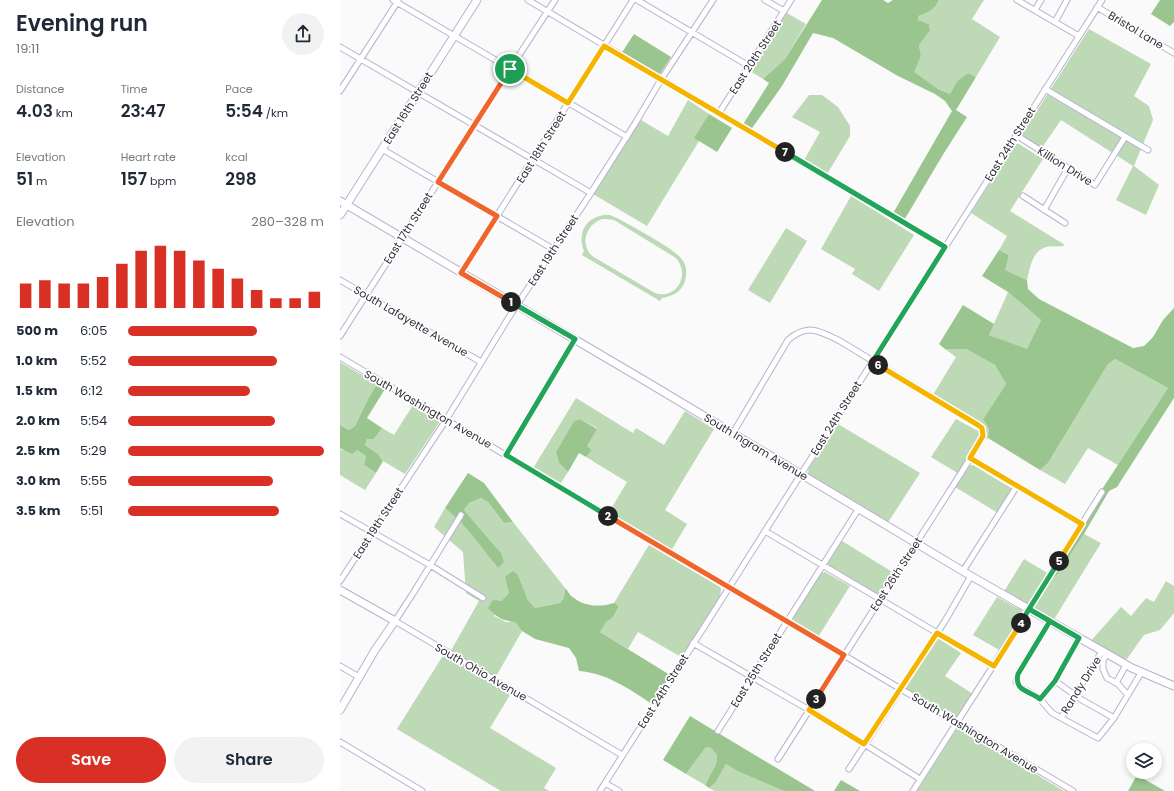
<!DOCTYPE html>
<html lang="en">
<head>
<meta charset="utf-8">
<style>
  :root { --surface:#fff; --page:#f2f2f3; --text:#1f2937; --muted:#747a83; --accent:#d93025 }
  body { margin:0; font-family:Poppins,sans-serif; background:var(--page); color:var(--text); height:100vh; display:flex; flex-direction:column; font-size:15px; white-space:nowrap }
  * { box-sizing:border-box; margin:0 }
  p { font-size:13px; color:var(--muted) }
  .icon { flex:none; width:22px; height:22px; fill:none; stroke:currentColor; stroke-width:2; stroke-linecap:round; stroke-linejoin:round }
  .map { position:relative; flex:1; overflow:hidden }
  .panel { display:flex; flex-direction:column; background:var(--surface); width:340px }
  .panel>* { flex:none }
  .tools { position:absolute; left:786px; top:743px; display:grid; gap:8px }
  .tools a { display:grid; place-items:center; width:36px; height:36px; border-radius:50%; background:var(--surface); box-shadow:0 2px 6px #0003; font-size:20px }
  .pin { position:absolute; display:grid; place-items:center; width:34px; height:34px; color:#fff; margin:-17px; border:2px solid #fff; border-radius:50%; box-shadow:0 1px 4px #0007 }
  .km { position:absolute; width:20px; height:20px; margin:-10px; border-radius:50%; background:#222; color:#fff; font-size:11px; line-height:20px; text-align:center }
  .round { display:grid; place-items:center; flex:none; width:42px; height:42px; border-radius:21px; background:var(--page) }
  .headline { display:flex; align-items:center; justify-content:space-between; height:68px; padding:0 16px }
  h1 { font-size:22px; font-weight:600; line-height:30px }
  .stats { display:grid; grid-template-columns:repeat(3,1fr); gap:6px; height:68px; padding:4px 16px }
  .stats div { display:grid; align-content:center }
  .stats b { font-size:17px; font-weight:600 }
  .stats small { font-size:11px; font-weight:400 }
  .stats p { font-size:11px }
  .chart { height:112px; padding:8px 16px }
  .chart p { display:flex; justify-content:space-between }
  .chart svg { width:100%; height:72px; margin-top:4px; stroke:var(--accent); stroke-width:6 }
  .action { display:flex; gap:8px; margin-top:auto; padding:8px 16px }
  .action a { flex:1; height:46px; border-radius:24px; background:var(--accent); color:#fff; font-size:16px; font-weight:600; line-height:46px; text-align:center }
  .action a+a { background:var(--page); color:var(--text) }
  ul { padding:0 16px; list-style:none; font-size:13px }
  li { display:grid; grid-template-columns:64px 48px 1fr; align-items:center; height:30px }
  li i { height:10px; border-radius:5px; background:var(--accent) }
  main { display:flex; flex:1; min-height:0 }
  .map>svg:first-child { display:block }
  .green { fill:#bdd9b5; fill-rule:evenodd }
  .forest { fill:#9bc58e }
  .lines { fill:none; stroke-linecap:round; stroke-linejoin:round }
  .street-casing { stroke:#b8b2d0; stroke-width:7 }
  .secondary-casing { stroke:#b8b2d0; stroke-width:9 }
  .street { stroke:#fff; stroke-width:5 }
  .secondary { stroke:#fff; stroke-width:7 }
  .split-1-casing { stroke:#fff; stroke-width:8 }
  .split-2-casing { stroke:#fff; stroke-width:8 }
  .split-3-casing { stroke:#fff; stroke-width:8 }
  .split-4-casing { stroke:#fff; stroke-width:8 }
  .split-5-casing { stroke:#fff; stroke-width:8 }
  .split-6-casing { stroke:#fff; stroke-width:8 }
  .split-7-casing { stroke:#fff; stroke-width:8 }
  .split-8-casing { stroke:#fff; stroke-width:8 }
  .split-1 { stroke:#f0652b; stroke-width:5 }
  .split-2 { stroke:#22a559; stroke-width:5 }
  .split-3 { stroke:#f0652b; stroke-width:5 }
  .split-4 { stroke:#f5b400; stroke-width:5 }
  .split-5 { stroke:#22a559; stroke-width:5 }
  .split-6 { stroke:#f5b400; stroke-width:5 }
  .split-7 { stroke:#22a559; stroke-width:5 }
  .split-8 { stroke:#f5b400; stroke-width:5 }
  .labels { text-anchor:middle; stroke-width:3.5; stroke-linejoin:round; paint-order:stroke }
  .street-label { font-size:11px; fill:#2f2d39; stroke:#fff }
</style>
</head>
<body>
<main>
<section class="panel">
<div class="headline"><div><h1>Evening run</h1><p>19:11</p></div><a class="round"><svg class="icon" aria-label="share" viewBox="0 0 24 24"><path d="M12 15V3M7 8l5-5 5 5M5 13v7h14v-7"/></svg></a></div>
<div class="stats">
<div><p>Distance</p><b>4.03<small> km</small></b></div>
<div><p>Time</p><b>23:47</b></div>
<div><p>Pace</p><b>5:54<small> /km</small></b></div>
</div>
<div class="stats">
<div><p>Elevation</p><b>51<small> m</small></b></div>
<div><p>Heart rate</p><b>157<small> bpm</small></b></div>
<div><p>kcal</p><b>298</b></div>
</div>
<div class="chart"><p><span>Elevation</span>280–328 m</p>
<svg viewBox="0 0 160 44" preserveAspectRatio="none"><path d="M5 44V29M15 44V27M25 44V29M35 44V29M45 44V25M55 44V17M65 44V9M75 44V6M85 44V9M95 44V15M105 44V20M115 44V26M125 44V33M135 44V38M145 44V38M155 44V34"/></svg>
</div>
<ul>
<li><b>500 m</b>6:05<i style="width:66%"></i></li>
<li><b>1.0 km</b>5:52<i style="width:76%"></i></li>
<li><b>1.5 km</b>6:12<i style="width:62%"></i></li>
<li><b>2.0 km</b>5:54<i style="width:75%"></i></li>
<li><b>2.5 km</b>5:29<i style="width:100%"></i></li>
<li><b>3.0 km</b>5:55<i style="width:74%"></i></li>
<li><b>3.5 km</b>5:51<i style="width:77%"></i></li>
</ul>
<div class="action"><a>Save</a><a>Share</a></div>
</section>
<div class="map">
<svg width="834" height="791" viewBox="0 0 834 791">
  <rect width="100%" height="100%" fill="#fafafa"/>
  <path class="green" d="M599 0H644L632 19 660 37 636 77 628 73 617 81 610 94 598 89 573 72 581 56 579 45 590 29 589 24 578 20V16L597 4Z
    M445 12 466 24 445 59 423 79 407 69Z
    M749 29 811 64 794 96 809 106 813 120 794 166 819 185 806 215 776 200 793 166 721 120 701 149 682 139V135L684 131Z
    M469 95H482L498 107 510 126V136L486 176 463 162 480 132 452 117Z
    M348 100 369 114 355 137 359 141 307 226 253 194 301 120 328 136Z
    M675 144H679L703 159 670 211 725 245C719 248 712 245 706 247 692 251 690 268 687 280L664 270 669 255 659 250 667 236 631 213Z
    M511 196 574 235 539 291 512 274 515 269 481 249Z
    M264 215H270L279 219C294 228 335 248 343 261 347 267 347 274 345 281 342 292 332 296 322 298L320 301 242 255 244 251C237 234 245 218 264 215ZM262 219H266L274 220 336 258C351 275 336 300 315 293L252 256C239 243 247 224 262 219Z
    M446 228 467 241 430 303 408 290Z
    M668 292 701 320 687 350 649 335Z
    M627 348 655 365 666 384 643 419 649 429 648 438 646 440 644 432 591 398 616 357 605 349Z
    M775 359 828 388 778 465 748 448 725 484 700 470 708 463 768 364Z
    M0 362 37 384 28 399 15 426 9 430 0 425Z
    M236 398 293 433 296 428 324 445 345 411 374 429 325 510 347 524 331 551 268 514 287 482 246 457 252 450 247 446 257 428 240 419 234 421 216 452 219 463 228 472 219 486 192 470Z
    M73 405 98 420 99 423 65 474 43 461 38 454 25 445 27 439H34L42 428 54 435Z
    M616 419 638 431 641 435 619 474 591 457Z
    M498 424 580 473 547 524 469 477 468 473 469 468Z
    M0 448 2 450H17L26 456 24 465 36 473 25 490 0 475Z
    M630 465H633L671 488 672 491 658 513 615 487Z
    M141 498 148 502 164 523 173 522 225 588 224 598 220 603 195 608 188 600 178 575 168 586 169 593 161 601 154 616 166 622H175L182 631 154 680 109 654 139 601 126 593 123 552 94 527 105 508 117 517 133 535 158 568 161 553 124 510 129 503Z
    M744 534 761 543 713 621 693 609 695 604 713 577 717 575Z
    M502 541 554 573 539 598 486 566Z
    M309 545 380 587 381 589 380 598 341 657 298 632 288 649 260 632 266 621 273 617 279 606 274 603Z
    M684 559 709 574 689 605 685 606 663 593Z
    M485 572 510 586 478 637 454 622 453 618 481 573Z
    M826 581 834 586V613L820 630 804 635 784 663 749 643 781 607 791 616 806 598 814 602Z
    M657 597 681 610 683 613 661 651 633 635Z
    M599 639 621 653 605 676 633 694 617 719H614L566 691V688L596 640Z
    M104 654 170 695 150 728 216 768 204 788 209 791H161L57 729Z
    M620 729 724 791H577L616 730Z
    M366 747 371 748 377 755 376 764 365 785 346 774Z
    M386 764 397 771 444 791H375L369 788 376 782Z"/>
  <path class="forest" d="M482 0H543L548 3 553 0H599C595 9 587 13 578 16V20L589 24 590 30 579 45 581 56 574 72 598 89 610 94 617 81 628 73 636 77 616 110 627 117 604 153 563 222 552 215 612 111 605 101 595 94 558 76 493 38 473 33 442 86 410 131 402 126 429 83 423 79 445 59Z
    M820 0H834V22L830 26 811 14Z
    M294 34 331 57 318 77 281 54Z
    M369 114 392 128 377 152 354 138Z
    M659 250 669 255 665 270 687 280 688 289 699 299 793 348 804 346 813 337 823 320 834 308V398L777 487 769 491 744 534 717 575 713 577V573L757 497 828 388 775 359 768 364 708 463 700 470 648 438 649 429 643 419 666 384 655 365 627 349H605L599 344 623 305 654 324 649 335 687 349 701 320 668 292 642 276Z
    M37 384 45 389 27 418 42 428 34 439H27L25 445 38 454 43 461 36 473 24 465 26 456 17 450 12 454 0 448V425L9 430 15 426 28 399Z
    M240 419 257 429 247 446 252 450 246 457 239 453 228 472 219 463 216 452 234 421Z
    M128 473 144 483 173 522 164 523 148 502 141 498 129 503 124 510 161 553 164 562 158 568C141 547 127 525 105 508Z
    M173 571 178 575 188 600 195 608 220 603 224 598 225 588C228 591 230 596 234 598 245 607 261 607 274 603L279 606 273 617 266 622 260 632 330 675 312 704C289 689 267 673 239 671L236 658 229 648 195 639 182 631 175 622C163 621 156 617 148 608L153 600 161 601 169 593 165 577Z
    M350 716 475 791H444L397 771 386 764 376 782 369 788 365 785 376 764 377 755 371 748 366 747 346 774 323 760Z
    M797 775 825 791H788Z
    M501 780 520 791H494Z"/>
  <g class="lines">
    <g class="street-casing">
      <path id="street" d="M53 0 287 137
        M188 0 605 247
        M297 0 409 66
        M425 0 444 11
        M677 0 739 36
        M757 7 834 53
        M695 10 701 0
        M715 22 727 0
        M0 47 251 193
        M705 89 808 150
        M0 91 58 1
        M379 113 451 0
        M676 135 755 185 785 137
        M42 149 213 249
        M683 196 725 223
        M704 210 728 168
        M121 273 293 0
        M0 280 141 362
        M0 336 170 69 215 0
        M0 357C244 502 489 646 733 791
        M393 433 448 340C468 323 480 331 500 341L638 425C643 430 644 434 641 440L623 470 438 759
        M166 455 235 339
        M630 458 742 524
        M0 514 90 565 143 598
        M121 515 72 595 55 621 282 755
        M425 531 653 666
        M623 571 677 486
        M0 581 106 420 169 317 249 196 296 122 322 78 373 0
        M710 621 678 673 676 682 679 686 699 698 712 713 758 738 774 718 801 673
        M353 643 478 715 580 779
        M766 654 763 661V669L767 678 778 684 788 695
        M0 666 19 677
        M715 681 742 700 774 718
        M776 683 786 665
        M700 699 715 681 739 638
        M721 718 762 651
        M378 731 519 508
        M0 742 82 791
        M509 769 605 621 631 576
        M265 783 279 791
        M260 791 762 0
        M573 791 653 666 762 492"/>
    </g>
    <g class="secondary-casing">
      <path id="secondary" d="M0 201 307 382 631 576 792 668 834 686
        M0 215 137 0
        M0 590 55 621 35 650 0 710"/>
    </g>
    <use href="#street" class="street"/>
    <use href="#secondary" class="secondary"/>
  </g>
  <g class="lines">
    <g class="split-1-casing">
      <path id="split-1" d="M170 69 98 182 157 216 121 273 171 302"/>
    </g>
    <g class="split-2-casing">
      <path id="split-2" d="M171 302 235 339 166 455 268 516"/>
    </g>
    <g class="split-3-casing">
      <path id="split-3" d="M268 516 504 655 476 699"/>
    </g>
    <g class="split-4-casing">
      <path id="split-4" d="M476 699 469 710 524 744 597 633 654 666 681 623"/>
    </g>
    <g class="split-5-casing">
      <path id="split-5" d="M681 623 689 609 710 621 678 674C674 691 688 690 700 699L715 681 739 638 689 609 719 561"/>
    </g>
    <g class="split-6-casing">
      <path id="split-6" d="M538 365 638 425 642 428 643 436 630 458 742 524 719 561"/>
    </g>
    <g class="split-7-casing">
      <path id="split-7" d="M445 152 605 247 533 361 538 365"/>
    </g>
    <g class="split-8-casing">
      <path id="split-8" d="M170 69 228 103 264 46 445 152"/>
    </g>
    <use href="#split-1" class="split-1"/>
    <use href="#split-2" class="split-2"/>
    <use href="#split-3" class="split-3"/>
    <use href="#split-4" class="split-4"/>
    <use href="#split-5" class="split-5"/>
    <use href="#split-6" class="split-6"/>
    <use href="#split-7" class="split-7"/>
    <use href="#split-8" class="split-8"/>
  </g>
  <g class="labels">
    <g class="street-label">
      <text transform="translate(796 30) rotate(31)" y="4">Bristol Lane</text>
      <text transform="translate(415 57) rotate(-57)" y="4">East 20th Street</text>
      <text transform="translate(68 108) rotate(-58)" y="4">East 16th Street</text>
      <text transform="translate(670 144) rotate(-58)" y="4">East 24th Street</text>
      <text transform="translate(201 147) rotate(-58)" y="4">East 18th Street</text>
      <text transform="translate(725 166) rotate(32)" y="4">Killion Drive</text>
      <text transform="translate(68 228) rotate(-58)" y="4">East 17th Street</text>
      <text transform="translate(213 250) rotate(-57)" y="4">East 19th Street</text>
      <text transform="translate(71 321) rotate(30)" y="4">South Lafayette Avenue</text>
      <text transform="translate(88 409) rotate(30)" y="4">South Washington Avenue</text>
      <text transform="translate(496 418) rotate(-58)" y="4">East 24th Street</text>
      <text transform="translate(416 447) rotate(31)" y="4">South Ingram Avenue</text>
      <text transform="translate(38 523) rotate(-57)" y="4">East 19th Street</text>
      <text transform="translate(556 574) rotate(-57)" y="4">East 26th Street</text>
      <text transform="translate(416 670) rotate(-58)" y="4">East 25th Street</text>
      <text transform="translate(141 672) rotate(30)" y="4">South Ohio Avenue</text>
      <text transform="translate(741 685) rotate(-58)" y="4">Randy Drive</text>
      <text transform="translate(323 691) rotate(-58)" y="4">East 24th Street</text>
      <text transform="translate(635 733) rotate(31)" y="4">South Washington Avenue</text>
    </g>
  </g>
</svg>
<div class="tools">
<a><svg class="icon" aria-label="layers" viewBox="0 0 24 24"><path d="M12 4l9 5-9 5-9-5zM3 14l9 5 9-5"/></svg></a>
</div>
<div class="pin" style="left:170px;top:69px;background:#1e9e55"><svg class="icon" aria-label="arrive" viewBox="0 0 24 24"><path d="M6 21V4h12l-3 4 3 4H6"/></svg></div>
<b class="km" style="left:171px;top:302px">1</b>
<b class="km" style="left:268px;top:516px">2</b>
<b class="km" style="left:476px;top:699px">3</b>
<b class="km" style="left:681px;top:623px">4</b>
<b class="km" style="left:719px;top:561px">5</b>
<b class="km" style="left:538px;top:365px">6</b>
<b class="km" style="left:445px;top:152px">7</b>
</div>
</main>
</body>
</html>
